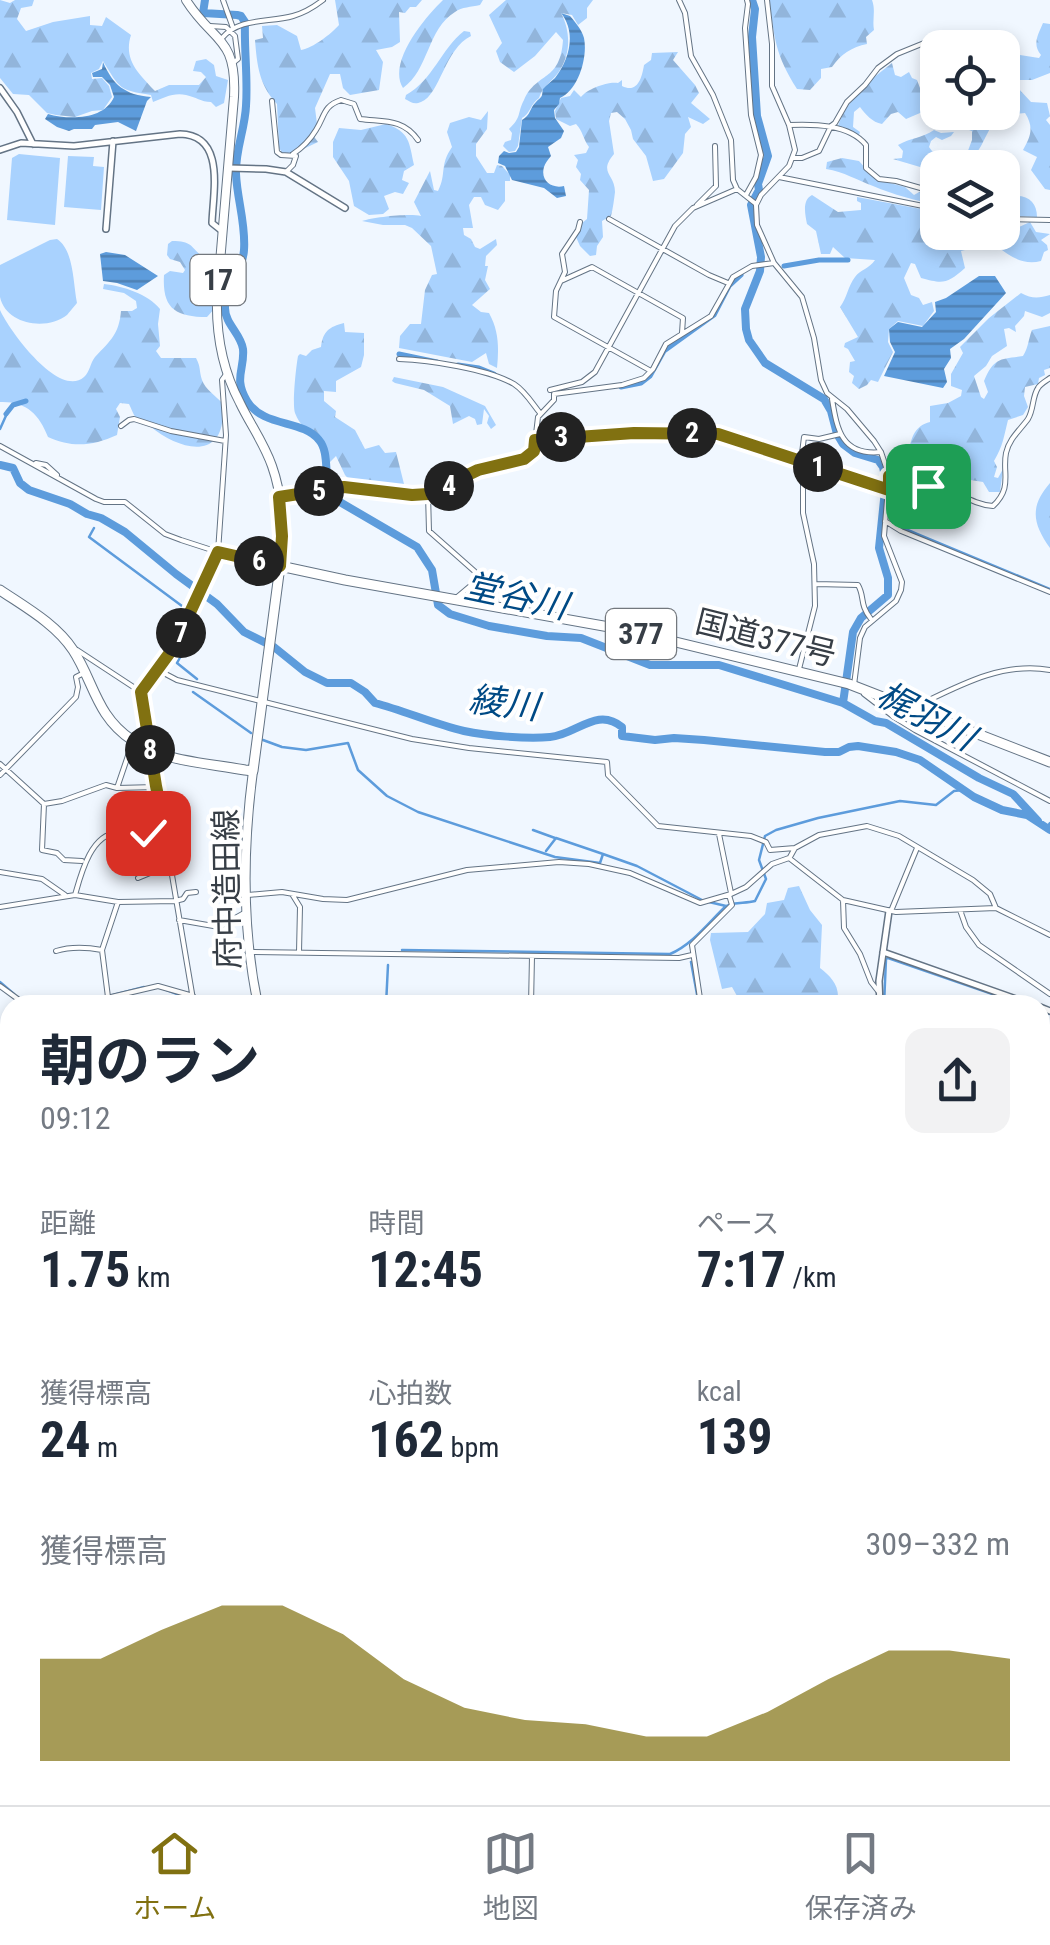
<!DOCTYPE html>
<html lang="ja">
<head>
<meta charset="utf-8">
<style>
  :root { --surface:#fff; --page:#f2f2f3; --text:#1f2937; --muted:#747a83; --line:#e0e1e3; --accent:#817111 }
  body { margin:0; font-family:"Roboto Condensed","Noto Sans JP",sans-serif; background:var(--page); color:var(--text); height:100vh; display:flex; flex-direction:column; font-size:38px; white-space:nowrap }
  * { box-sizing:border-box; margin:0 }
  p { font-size:32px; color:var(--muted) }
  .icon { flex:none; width:55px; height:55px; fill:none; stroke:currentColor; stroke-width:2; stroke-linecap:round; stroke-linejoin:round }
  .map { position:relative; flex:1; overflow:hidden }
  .side { position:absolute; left:0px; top:995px; width:1050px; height:810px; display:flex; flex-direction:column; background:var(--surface); border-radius:30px 30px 0 0; box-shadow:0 5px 15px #0003 }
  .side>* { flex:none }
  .fabs { position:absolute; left:920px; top:30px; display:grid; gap:20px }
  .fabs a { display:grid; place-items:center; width:100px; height:100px; border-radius:20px; background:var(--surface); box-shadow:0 5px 15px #0003; font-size:50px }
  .pin { position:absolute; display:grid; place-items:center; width:85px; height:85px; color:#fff; margin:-42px; border-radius:20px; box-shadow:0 5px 15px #0006 }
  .km { position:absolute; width:50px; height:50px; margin:-25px; border-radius:50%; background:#222; color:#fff; font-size:28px; line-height:50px; text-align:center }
  .round { display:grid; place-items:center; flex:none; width:105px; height:105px; border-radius:20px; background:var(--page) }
  .headline { display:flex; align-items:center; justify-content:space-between; height:170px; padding:0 40px }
  h1 { font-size:55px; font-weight:700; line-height:75px }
  .stats { display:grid; grid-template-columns:repeat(3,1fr); gap:15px; height:170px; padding:10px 40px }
  .stats div { display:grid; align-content:center }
  .stats b { font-size:50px; font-weight:700 }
  .stats small { font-size:28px; font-weight:400 }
  .stats p { font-size:28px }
  .chart { height:280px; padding:20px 40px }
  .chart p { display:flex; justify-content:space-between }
  .chart svg { width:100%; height:180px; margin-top:10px; fill:var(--accent); opacity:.7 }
  .tabs { display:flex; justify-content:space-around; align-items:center; height:140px; border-top:2px solid var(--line); background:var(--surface); font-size:28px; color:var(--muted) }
  .tabs a { display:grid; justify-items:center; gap:5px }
  .tabs .on { color:var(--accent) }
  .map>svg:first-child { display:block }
  .grass { fill:url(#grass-tufts) }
  .forest { fill:url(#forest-firs) }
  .green { fill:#a9d2fe }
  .water { fill:url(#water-rules) }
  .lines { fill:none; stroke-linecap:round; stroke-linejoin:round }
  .stream { stroke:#5d9cdc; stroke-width:2.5 }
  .canal { stroke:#5d9cdc; stroke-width:5 }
  .river { stroke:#5d9cdc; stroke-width:8 }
  .minor-casing { stroke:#647485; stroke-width:6 }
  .tertiary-casing { stroke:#647485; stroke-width:8 }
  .secondary-casing { stroke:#647485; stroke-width:9 }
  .primary-casing { stroke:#647485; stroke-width:10 }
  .trunk-casing { stroke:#647485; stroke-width:11 }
  .minor { stroke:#fff; stroke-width:4 }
  .tertiary { stroke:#fff; stroke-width:5 }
  .secondary { stroke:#fff; stroke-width:6 }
  .primary { stroke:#fff; stroke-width:8 }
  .trunk { stroke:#fff; stroke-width:9 }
  .route-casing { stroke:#fff; stroke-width:20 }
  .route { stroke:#817111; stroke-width:12 }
  .labels { text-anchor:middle; stroke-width:8; stroke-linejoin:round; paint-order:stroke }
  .shield { fill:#fff; stroke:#73787e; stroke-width:2.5 }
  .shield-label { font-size:30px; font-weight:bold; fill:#373e46 }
  .street-label { font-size:32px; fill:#373e46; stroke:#fff }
  .water-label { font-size:35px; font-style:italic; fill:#004a85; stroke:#fff }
</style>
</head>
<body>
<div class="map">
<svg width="1050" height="1805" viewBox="0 0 1050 1805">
  <defs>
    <pattern id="grass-tufts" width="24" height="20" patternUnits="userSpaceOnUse" patternTransform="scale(2.5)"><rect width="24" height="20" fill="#a9d2fe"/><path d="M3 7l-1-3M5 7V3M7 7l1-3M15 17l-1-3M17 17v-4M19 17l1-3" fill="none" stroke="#92b5db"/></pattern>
    <pattern id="forest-firs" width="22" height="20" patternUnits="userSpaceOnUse" patternTransform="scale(2.5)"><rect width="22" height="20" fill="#a9d2fe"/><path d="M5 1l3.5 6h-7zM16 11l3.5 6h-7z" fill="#92b5db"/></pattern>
    <pattern id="water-rules" width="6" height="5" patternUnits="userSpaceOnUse" patternTransform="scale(2.5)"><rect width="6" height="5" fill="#5d9cdc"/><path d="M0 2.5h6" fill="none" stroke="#4e81b4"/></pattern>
  </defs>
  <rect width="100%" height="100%" fill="#f0f7ff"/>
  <path class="grass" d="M406 1795H438L446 1803 425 1805 397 1802 396 1799Z"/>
  <path class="forest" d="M0 0 10 3 15 0H34L32 6 21 8 17 19 26 31 53 22 90 16V25L102 26 106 17 131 35C123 60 139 74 155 91L169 85H199L206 77 201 72 193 71 196 61 206 59 214 65 216 76 228 80 224 103 216 107 211 102C201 102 196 97 186 95 174 92 163 98 153 102L151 95C119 90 120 89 103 61L99 69 91 73 92 79 102 78 109 86 112 97 103 110 92 111 75 117 56 115 47 113 29 95 13 94 0 78Z
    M335 0H422L416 7H410L405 13 399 12 400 42 392 47 376 50 383 62 379 90 350 95 343 88 340 74H330L315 108 317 124 312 134 318 142 295 153 283 154 279 148 277 104C259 85 257 65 255 40L263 38 262 26 277 25 297 36 301 50C313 48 331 34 339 25Z
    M443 0H483L480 5C471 7 462 7 455 12 427 29 429 70 403 88 387 63 425 17 443 0Z
    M506 0H593L587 8V18L578 25 572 15 561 13C571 32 571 55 558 73 551 82 542 87 539 98 531 103 530 114 522 118L518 146 515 151 509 152 503 146 505 142 511 140 512 133 509 129C522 117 517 113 524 100 537 71 560 83 563 40L556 32 535 56 514 72 500 62 496 51 502 43 489 15Z
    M769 0H872C876 11 872 19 874 30L866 37 867 44C852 47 841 54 832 67L821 69V78L810 90 797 89C775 54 775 40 769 0Z
    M1043 23 1050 24V73L1032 80H1019L1018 88 1031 102 1047 103 1050 116 1046 120 1050 125V190L1045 189 1031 170 1037 157 1023 150C1031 136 1034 127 1025 113 992 116 996 118 981 146 976 155 971 158 968 167L938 168 937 172 893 159 902 158 903 151 898 145C910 138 922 138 934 130L941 133 954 132 951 136 942 140 936 137 931 141 929 147 932 151 963 164 972 140V131L966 129 970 126 979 127 989 113 1002 112V56L1005 53 1001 46 980 42 981 35 972 32 977 30C989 34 1008 47 1017 49L1020 55 1039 58 1041 55C1032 44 1038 35 1043 23Z
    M464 31 470 32 471 36C445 48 440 95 421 102 414 105 411 102 405 99L406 95C433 80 441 49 464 31Z
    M678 52 673 60 695 85 699 93 691 103 710 119 703 124 688 117 691 127 685 134 683 153 664 179 653 181 646 156 633 139 631 130 625 119 617 112 611 113 609 121 614 154C598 173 615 174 615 192 614 200 613 208 611 216L602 221 603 237 597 246 596 255 590 256 580 246 576 237 582 223 587 219 589 190 580 180 581 174 576 167 578 160 574 155 586 153 589 147C583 139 583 131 576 124L570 126 556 119 555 111 561 98 570 96 574 90 581 97C587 89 608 81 618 83L622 80V86C638 94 642 77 644 65L651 60 652 53Z
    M892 63 895 75 901 77 909 72 912 78 917 80 920 88 933 83 937 73V101H933L926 105 927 110 906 119 898 112 891 114 882 124C872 122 866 115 860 107L854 112 853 127 860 132 859 135 838 126C848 98 870 80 892 63Z
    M488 111 487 129 476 144V156L487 173H494L497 165 502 166 510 175V181H505V201L498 210 485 205 481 197H474L469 205 473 228H463L464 235 471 239 475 247 480 249 496 239 497 245 486 256 485 266H488L485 280 490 289 472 305 481 312 489 313C499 331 499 348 497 368L489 364 486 353 472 362 399 348 400 336 410 324H421L425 290 432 275 437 274 431 246 412 228 405 225H383L362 221C374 217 410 213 421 216L414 202 430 171 434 190 438 191C447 173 439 166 452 147L447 132 450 123 469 117 481 120Z
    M386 124C410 132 409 142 414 165L404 171 402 180 409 183 403 194 395 192 384 196 389 209 383 214 369 215 354 206 349 181 333 157V142L339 128 361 130Z
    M842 158 859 161 875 179 905 187 914 195 921 191 937 195V205C915 200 894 195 873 186 857 180 844 172 826 169L827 162Z
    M812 195 838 212 861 210V203L857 201V197L937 212 938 232H1002L1003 227H1019L1030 222 1036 232 1050 234 1041 240 1047 245 1048 250 1044 252 1041 261C1022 266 1008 255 994 244L995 238H985L977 247 961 251 965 268C947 284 943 284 921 278L915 264 911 263 904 278 911 295 919 298 923 305 932 302 934 311 923 326 898 321 889 329 888 342 893 352 878 382 871 380 867 385 859 389 852 383 854 376 849 372 850 362 855 361 848 349 844 347 845 343 858 337 840 307C847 298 848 286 855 277 861 269 869 269 875 260L845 258 833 247 830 254H821L816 231 807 224C805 214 802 200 812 195Z
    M1017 196C1030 196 1037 204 1037 217L1014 216Z
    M172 241C193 241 190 247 204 258 208 261 213 262 218 265L215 308 207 317C175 317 162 308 164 275L170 271 183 273 185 270 180 262 170 259 167 255 168 244Z
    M104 284C123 286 148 294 160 309L158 324 160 346 156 351 161 358H196C201 367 199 371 202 380 205 389 216 396 222 403 229 461 182 453 150 426 146 423 140 422 136 418 133 414 131 408 129 404L120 403 116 409 120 417 117 435C93 446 72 448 48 437 39 414 26 401 0 402V310C9 330 59 399 84 377 90 372 90 363 95 357 111 340 119 334 121 311H132L137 308 136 301 124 293 103 289Z
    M1021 293C1032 299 1039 298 1050 295V313L1042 317 1025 311 1024 316 1015 326 1016 332 1009 328 1004 329 1007 346 992 356 986 366 974 376 981 397 984 399 988 392 984 381C994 357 1001 359 1023 356 1029 346 1028 340 1032 330L1050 326V368L1044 370 1045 375 1039 378 1038 384 1025 387 1024 396 1028 407 1023 415 1008 420C1004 436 1003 446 994 461L997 467 994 477 998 478 1003 469 1000 492H989L983 482 958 478 954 473 939 468 930 470V478L942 485 930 483 909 450C912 436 915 426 930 422V406L948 403 961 396 962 390 951 386V374L963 353 960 347 989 318Z
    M344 323 345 332 364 333V355L361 367 336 381V392L324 391V401L336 411 335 417 355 430 365 449 379 445 385 453 396 452 404 484 397 488 352 483 345 475 336 456 327 465C324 427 305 439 295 413 292 404 296 367 298 356L300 354 306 356 312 350 321 347C323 331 329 327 344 323Z
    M394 377 443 387 485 406 496 425 491 429 487 423 489 416 484 409 482 424 477 425 475 419 469 416 453 424 450 406 424 390 395 383 392 381Z
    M1050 483V548C1033 524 1029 507 1050 483Z
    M799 886 810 910 822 925 820 968C830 976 839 984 838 999L816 1005H742L732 987 722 989 710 940 711 933 748 932 765 914 767 903 784 900 788 888Z
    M0 1217H7L10 1222V1258H2Z
    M0 1451 4 1454 10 1451V1636L2 1643 0 1641Z
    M10 1680V1782L1 1792 0 1690Z
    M67 1795H132L135 1805H80Z
    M440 1795H771L775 1805H449Z
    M802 1795H861L858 1799 863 1802 873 1795H925L928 1805H804Z"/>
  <path class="green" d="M19 154 60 158 55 225 7 220 12 158Z
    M68 156 94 157 93 166 104 167 101 210 64 207Z
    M57 239C74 250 73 283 77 303 76 304 68 314 67 315 47 331 6 325 0 297 0 287 0 275 0 265L50 240Z"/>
  <path class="water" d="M561 13 570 16C575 22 582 30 584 38 588 58 578 90 560 98L559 104 554 110 555 118 564 131 561 138 548 147 551 156C548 160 545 163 544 167 540 181 552 189 564 186L566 196 557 198 544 188 512 180 505 166 498 163 499 156 504 151 509 153 516 152 519 147 522 120C531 115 529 109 536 102 537 100 540 99 541 97 543 95 542 91 543 89 546 85 551 82 555 78 569 60 577 33 561 13Z
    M103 62C113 85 125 95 151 97L147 101 136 131 118 122 95 125 92 129H74L69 131 57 127 45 119 48 114C69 120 104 120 114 97L110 85 102 77H93L92 73 102 69Z
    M106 252 125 255 158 276 137 290 117 283 103 281 100 254Z
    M979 276H995L1006 293 964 339 950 349 951 358 944 369 947 382 943 388 884 376 895 352 890 342 889 329 898 322 922 327 936 312 935 302 946 298Z
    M1040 1728 1050 1733V1788L1040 1764Z"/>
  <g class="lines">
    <path class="stream" d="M0 429 9 409
      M888 516 901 527 917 534 1050 589
      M94 528 89 537 186 609 175 635 184 650 177 663 197 679
      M193 692 251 733
      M263 740 282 747 306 750 348 743 358 770 387 796 418 812 555 857 600 863 603 854 637 866 702 900
      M1047 827 1050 823
      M533 830 555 838
      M546 851 556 838 603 854
      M709 902 726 906
      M402 950 670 954C692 945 709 922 726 906 736 901 745 904 755 901L766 879 759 860 765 836 776 830 818 818 900 801 936 805 954 791 963 790
      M691 962 699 1005
      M0 982 14 994
      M164 989 190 999
      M113 995 144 987
      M20 999 35 1005
      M197 1002 207 1005
      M41 1005 104 997
      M386 1005 388 965
      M884 1005 886 959 888 958 1024 1005
      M1040 1011 1050 1014
      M1040 1381 1050 1385"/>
    <path class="canal" d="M784 266 819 260H848
      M399 354 437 362
      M458 365 479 368 494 374
      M621 387 641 383 650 376 664 351 714 315 729 286 741 275
      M6 414 13 405 26 401"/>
    <path class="river" d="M205 0 203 13 237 15 241 16 245 22C244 50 248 78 246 106 245 129 235 151 236 174 237 199 246 224 244 250 243 270 224 288 225 308 225 324 241 334 243 349 245 369 233 378 247 401 264 428 302 419 319 440 331 454 322 480 333 498L417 547 432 570 438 605 450 614 489 626 547 636 581 638 650 665H719L843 703 875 721 886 723 979 778 1013 794 1038 821
      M752 0 755 9 752 37 757 116 768 156 758 184 759 190 751 205 761 257 760 271 745 309 746 329 749 340 765 363 824 399 831 411 837 434 843 444 855 453 878 460 883 467 886 481 879 548 888 578V595L861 618 853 632 843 703
      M0 465 13 468 20 483 29 490 70 504 87 514 101 518 125 532 176 574 217 604 244 632 274 647 305 672 327 683H351L365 692 375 703C405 711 434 724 464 731 487 736 527 739 550 737 576 735 597 706 622 727V736L655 740 674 738 704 740 825 752H839L849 747 858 746 896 752 920 760 974 797 1002 810 1027 815 1050 830"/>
    <g class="minor-casing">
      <path id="minor" d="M223 0 233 28
        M679 0 685 13 691 56 713 95 731 140 733 180 737 189 756 204
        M767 0 772 44V86L789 125 795 150 789 166 761 195 756 205 757 225 774 263 802 297 814 338 821 380 827 393 847 409 874 441 881 452 889 476 884 536 902 582 901 590 896 601 865 627 860 638 854 685
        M210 26 226 27 235 36 238 59 233 63
        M222 38C240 17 269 23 293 16 304 13 314 7 323 0
        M272 101 277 152 281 155 296 156 293 165 286 172
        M789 125C814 124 849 124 866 145V168L879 179 896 181 938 193
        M293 154C302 148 310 140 316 130 325 116 323 106 341 100L354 104 360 119C383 122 403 118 418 140
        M794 158H802L819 151 831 126 835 123 847 102 865 85 878 68 897 54 929 41 974 43
        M779 177 938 209
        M746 195 756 177 761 155 751 115 745 28 748 4 747 0
        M697 205 716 186 715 146
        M609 219 709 275 728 283
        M1002 219 1050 220
        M580 222 578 230 562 254 565 272 556 291 554 317 651 371
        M561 281 592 267 683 318 682 333
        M399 359C429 360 488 369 514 384 525 391 532 403 540 413
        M550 390 582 382 595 372 675 226 693 208 737 189
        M832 399C837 430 842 456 881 452
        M121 426 129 420 134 419 171 431 225 441
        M535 440 634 433 717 434 889 489
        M0 446 96 499 104 502H125L165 534 181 540 218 552 280 566
        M801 461 804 437 819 439 840 434
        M36 463 46 465 57 475
        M889 476 909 490C918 489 927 485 935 486 957 488 968 504 993 506 1013 487 1002 473 1006 453 1009 439 1020 430 1028 419 1034 409 1032 397 1038 388 1040 384 1046 381 1050 378
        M428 494 429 531 481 577 456 598
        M279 497 344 487 412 495 428 494 478 470 524 459 534 451 538 417 554 400V394L622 385 644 378 653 369 666 344 711 316 733 277 752 266 774 263
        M885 521 901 531 1050 592
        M816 584 858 585C865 597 859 604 871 619
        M77 650 141 692 194 1005
        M165 663 174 647 218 552 226 435 222 380 227 373
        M799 669 815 606 814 564 803 513V462
        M158 670 177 680 412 739 469 748 607 762 608 775 658 826 751 836 766 842 770 850 795 848
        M864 694 894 717 915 730 1050 801
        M917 706C958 686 1003 661 1050 670
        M0 764 44 804 62 801 106 785 117 788 156 787
        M0 775 76 697 78 687 76 677 82 674
        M117 788 133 741
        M44 804 42 850 57 853 64 860 82 861
        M719 834 731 893
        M790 857 795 848 819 835 867 826 899 836 973 880 990 894 996 908
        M0 872 42 879 65 895
        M138 878 155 871 165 873 171 872
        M292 894 300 907 299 952
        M75 895C81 874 91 834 117 833 134 831 149 834 165 830
        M248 895 282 892 323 899 347 900 467 870 559 862 589 864 630 873 700 903 731 894 746 887 772 864 789 858 843 900 896 912 996 908 1050 935
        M843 900 844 928 860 954 871 982 878 991
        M0 907 75 895 118 902 175 901 183 899 187 893 196 892
        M960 910 966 927 979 945 1050 994
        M891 911 917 848
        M179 920 219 927 244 913
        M56 951C72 946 86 947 102 950
        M252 952 679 958 692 955
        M0 986 26 1005
        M77 1005 158 986 193 996
        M109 1005 102 950 118 902
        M531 1005 532 956
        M701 1005 692 945 732 905 729 895
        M0 1034 10 1029
        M0 1438 10 1433
        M1040 1563H1050
        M1040 1774 1050 1796
        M137 1795 140 1805
        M0 1805 10 1789
        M266 1805 271 1795
        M361 1805 372 1795"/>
    </g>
    <g class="tertiary-casing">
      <path id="tertiary" d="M0 88 17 112 33 144
        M0 150 21 143 74 146 180 134C226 135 213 192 212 223L222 231
        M229 168 266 169 286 172 345 208
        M106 229 113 141
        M141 692 165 663
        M883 952 1033 1005
        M880 1005 879 981 889 911
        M1040 1007 1050 1011"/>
    </g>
    <g class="secondary-casing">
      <path id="secondary" d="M0 1262 10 1261
        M1040 1326 1050 1330"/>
    </g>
    <g class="primary-casing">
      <path id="primary" d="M186 0C213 43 237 36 234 97L217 298C216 334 223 371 240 403 250 424 264 443 272 466 283 497 284 533 280 566
        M253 771C243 847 242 929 258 1005
        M381 1795 384 1805"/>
    </g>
    <g class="trunk-casing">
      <path id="trunk" d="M0 590C25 607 56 624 73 650 94 682 96 716 132 740 164 762 208 763 245 770L253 771 280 566 345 580 626 630 849 684 1050 762"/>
    </g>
    <use href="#minor" class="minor"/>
    <use href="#tertiary" class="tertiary"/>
    <use href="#secondary" class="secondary"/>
    <use href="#primary" class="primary"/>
    <use href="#trunk" class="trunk"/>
  </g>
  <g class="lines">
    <g class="route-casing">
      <path id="route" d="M148 833 165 830 156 786 141 692 174 647 218 552 280 566 282 536 279 497 344 487 412 495 428 494 478 470 524 459 534 451 535 440 634 433 718 434 886 489 889 490V476L909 490 928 486"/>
    </g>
    <use href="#route" class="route"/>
  </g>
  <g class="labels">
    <g class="shield">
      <rect x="190.5" y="255" width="55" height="50" rx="8"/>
      <rect x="606" y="609" width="70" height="50" rx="8"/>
    </g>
    <g class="shield-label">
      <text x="218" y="290">17</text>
      <text x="641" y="644">377</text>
    </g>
    <g class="street-label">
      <text transform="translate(766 638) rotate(14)" y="11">国道377号</text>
      <text transform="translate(227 889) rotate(-91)" y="11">府中造田線</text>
    </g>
    <g class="water-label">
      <text transform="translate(516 596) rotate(12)" y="12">堂谷川</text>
      <text transform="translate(504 703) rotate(7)" y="12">綾川</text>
      <text transform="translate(926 716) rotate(28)" y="12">梶羽川</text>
    </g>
  </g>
</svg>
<div class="fabs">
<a><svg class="icon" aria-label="locate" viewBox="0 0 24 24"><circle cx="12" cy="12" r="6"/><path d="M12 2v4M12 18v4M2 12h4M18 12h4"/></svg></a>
<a><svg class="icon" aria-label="layers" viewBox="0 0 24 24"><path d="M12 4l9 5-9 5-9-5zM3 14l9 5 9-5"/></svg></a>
</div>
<div class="pin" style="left:928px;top:486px;background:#1e9e55"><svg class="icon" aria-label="arrive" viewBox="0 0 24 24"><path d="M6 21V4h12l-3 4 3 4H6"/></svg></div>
<div class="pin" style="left:148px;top:833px;background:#d93025"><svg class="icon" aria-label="check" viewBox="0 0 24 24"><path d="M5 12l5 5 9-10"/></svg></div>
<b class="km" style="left:818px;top:467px">1</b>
<b class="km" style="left:692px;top:433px">2</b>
<b class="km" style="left:561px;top:437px">3</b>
<b class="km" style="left:449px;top:486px">4</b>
<b class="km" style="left:319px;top:491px">5</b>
<b class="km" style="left:259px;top:561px">6</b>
<b class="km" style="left:181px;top:633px">7</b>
<b class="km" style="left:150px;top:750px">8</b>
<section class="side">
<div class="headline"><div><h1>朝のラン</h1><p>09:12</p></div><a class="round"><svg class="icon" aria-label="share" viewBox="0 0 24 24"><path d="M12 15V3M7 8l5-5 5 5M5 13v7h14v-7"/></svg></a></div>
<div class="stats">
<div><p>距離</p><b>1.75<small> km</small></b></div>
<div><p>時間</p><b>12:45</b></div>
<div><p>ペース</p><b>7:17<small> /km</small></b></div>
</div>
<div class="stats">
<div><p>獲得標高</p><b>24<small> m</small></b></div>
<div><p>心拍数</p><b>162<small> bpm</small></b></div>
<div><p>kcal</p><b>139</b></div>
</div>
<div class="chart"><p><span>獲得標高</span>309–332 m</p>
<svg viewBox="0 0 160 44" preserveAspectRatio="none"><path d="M0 44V19L10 19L20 12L30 6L40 6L50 13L60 24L70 31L80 34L90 35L100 38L110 38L120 32L130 24L140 17L150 17L160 19V44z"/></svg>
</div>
</section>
</div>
<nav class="tabs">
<a class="on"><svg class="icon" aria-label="home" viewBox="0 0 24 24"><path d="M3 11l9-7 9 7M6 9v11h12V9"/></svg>ホーム</a>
<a><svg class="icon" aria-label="map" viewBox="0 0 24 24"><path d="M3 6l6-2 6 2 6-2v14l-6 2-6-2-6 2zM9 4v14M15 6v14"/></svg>地図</a>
<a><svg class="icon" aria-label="saved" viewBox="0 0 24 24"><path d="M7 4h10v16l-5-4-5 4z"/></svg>保存済み</a>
</nav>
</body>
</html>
